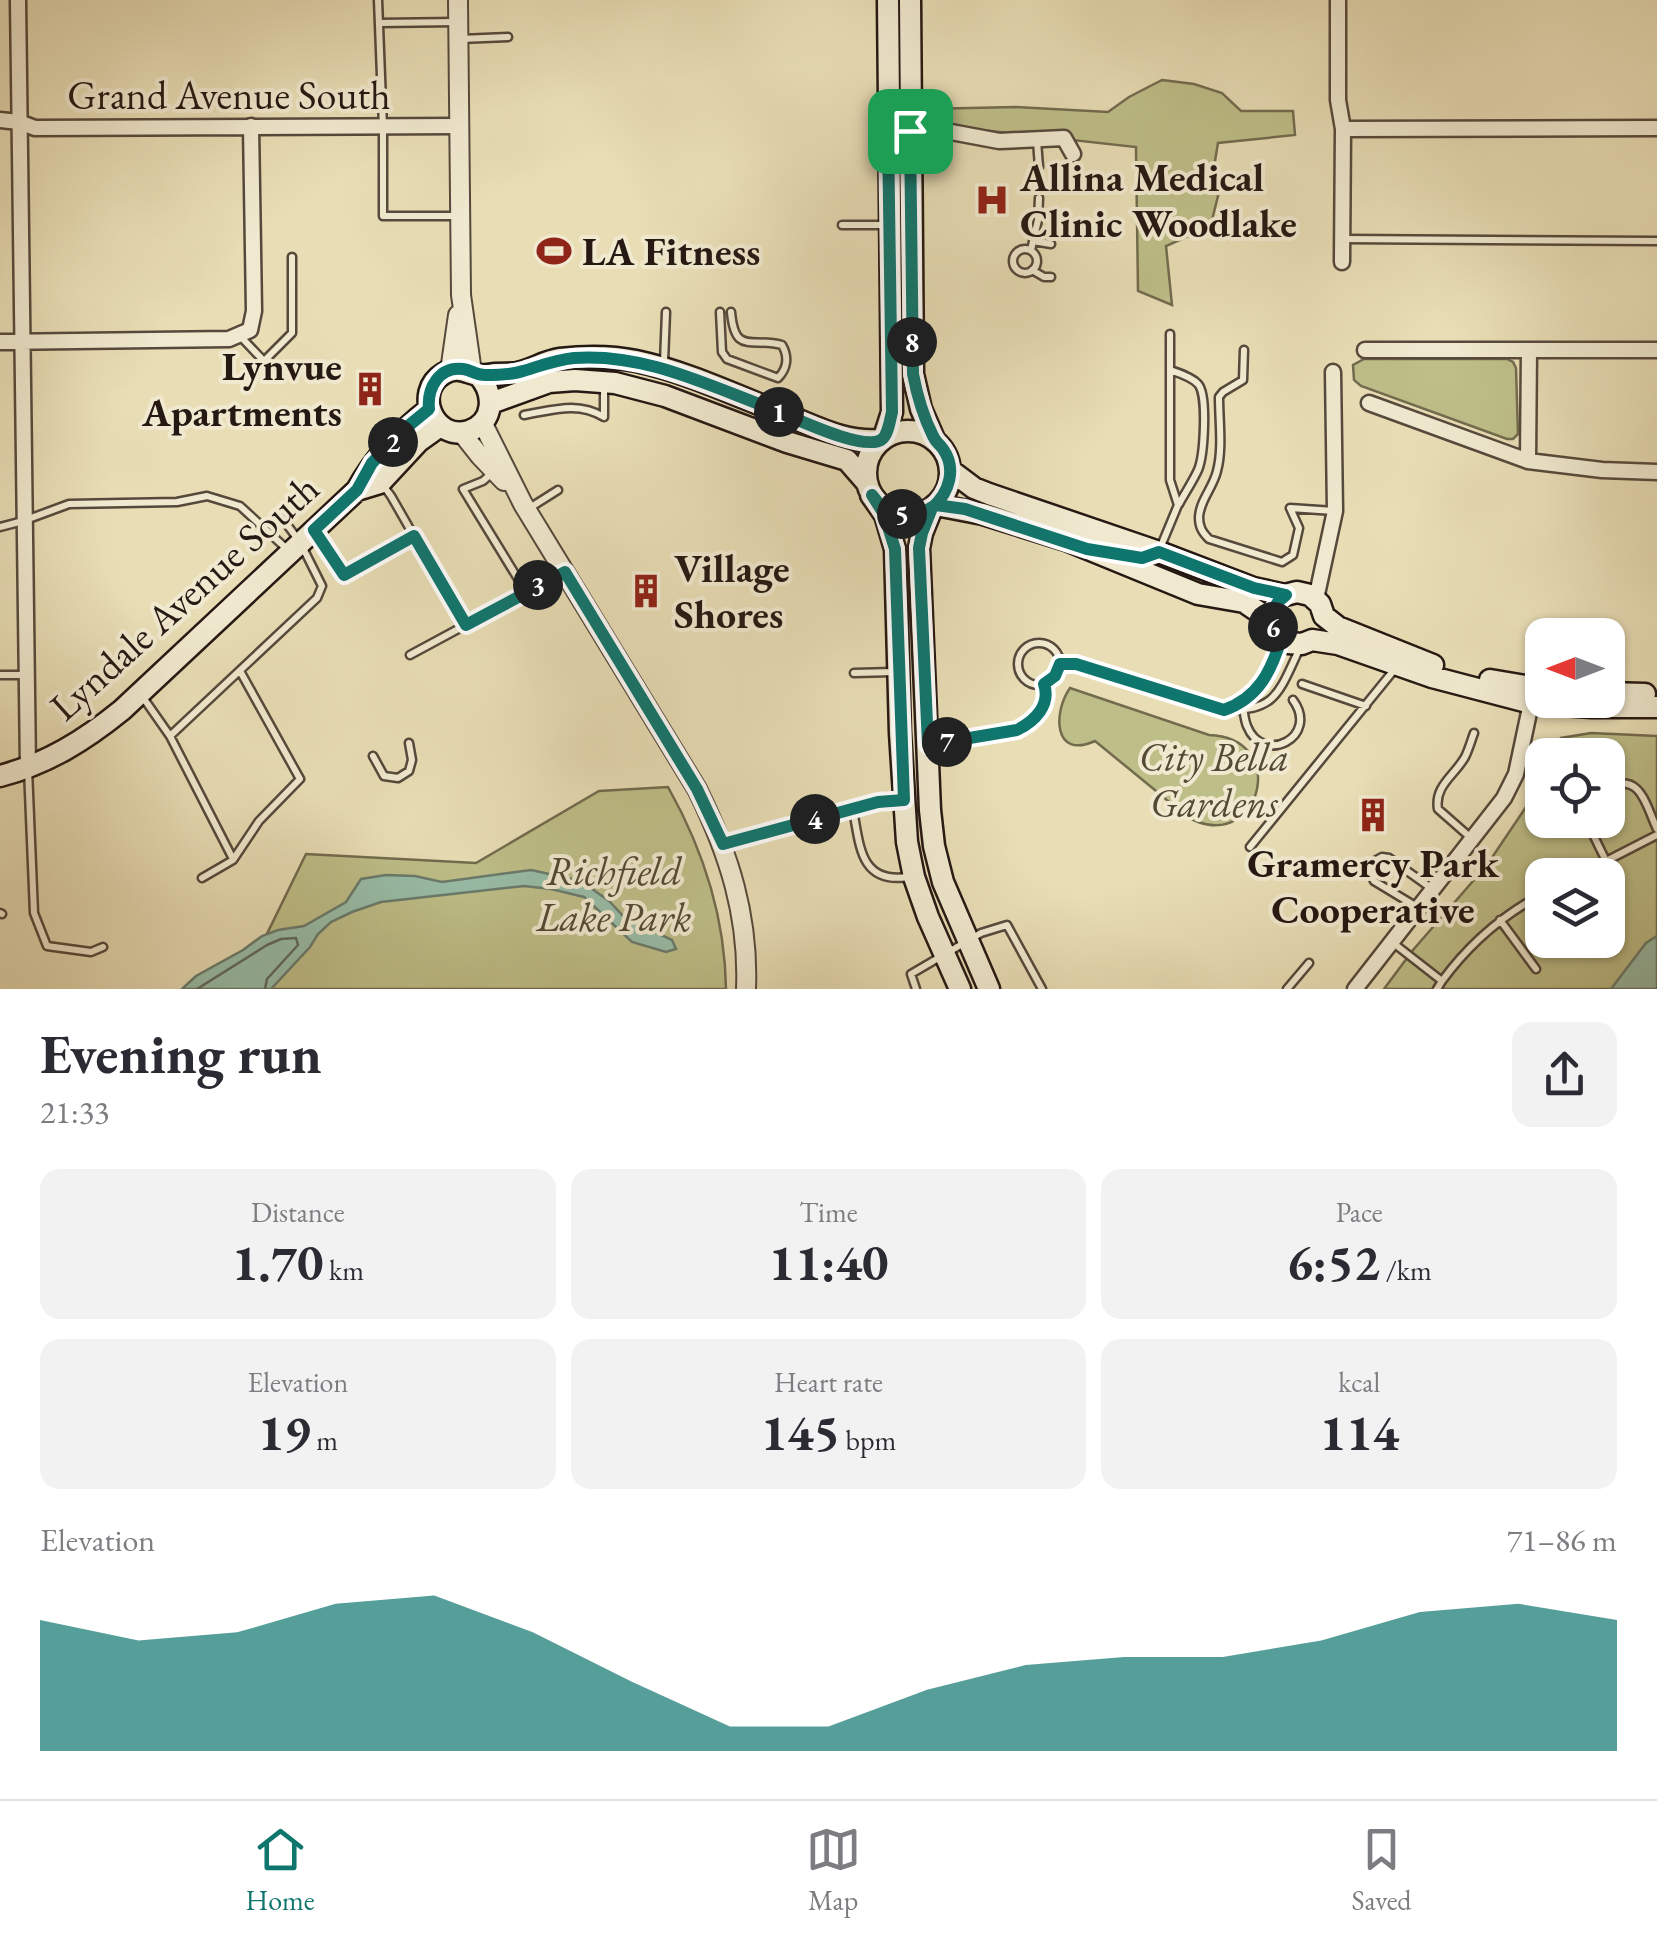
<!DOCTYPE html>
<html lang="en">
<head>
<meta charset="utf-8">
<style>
  :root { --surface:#fff; --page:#f2f2f3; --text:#2b2b33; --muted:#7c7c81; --line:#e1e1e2; --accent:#0f766e }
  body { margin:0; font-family:"EB Garamond",serif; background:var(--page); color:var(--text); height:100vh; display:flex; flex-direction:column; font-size:38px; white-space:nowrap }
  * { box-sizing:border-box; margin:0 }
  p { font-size:32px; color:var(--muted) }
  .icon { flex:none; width:55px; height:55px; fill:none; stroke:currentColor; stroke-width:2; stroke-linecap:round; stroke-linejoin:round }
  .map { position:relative; height:989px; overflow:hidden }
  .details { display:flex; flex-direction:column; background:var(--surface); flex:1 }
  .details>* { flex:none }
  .needle { width:65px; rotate:270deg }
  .tools { position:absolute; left:1525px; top:618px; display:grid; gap:20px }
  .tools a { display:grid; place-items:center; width:100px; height:100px; border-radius:20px; background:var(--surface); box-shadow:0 2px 8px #0004; font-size:50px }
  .pin { position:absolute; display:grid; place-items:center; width:85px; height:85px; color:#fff; margin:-42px; border-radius:20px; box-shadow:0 5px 15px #0006 }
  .km { position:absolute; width:50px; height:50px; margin:-25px; border-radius:50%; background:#222; color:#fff; font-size:28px; line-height:50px; text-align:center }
  .round { display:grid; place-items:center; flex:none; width:105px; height:105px; border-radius:20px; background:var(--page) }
  .summary { display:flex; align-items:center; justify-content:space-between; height:170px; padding:0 40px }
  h1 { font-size:55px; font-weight:700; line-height:75px }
  .stats { display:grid; grid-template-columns:repeat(3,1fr); gap:15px; height:170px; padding:10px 40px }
  .stats div { display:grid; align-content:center; border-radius:20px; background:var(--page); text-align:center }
  .stats b { font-size:50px; font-weight:700 }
  .stats small { font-size:28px; font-weight:400 }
  .stats p { font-size:28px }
  .chart { height:280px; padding:20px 40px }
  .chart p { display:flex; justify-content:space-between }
  .chart svg { width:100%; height:180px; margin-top:10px; fill:var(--accent); opacity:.7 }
  .tabs { display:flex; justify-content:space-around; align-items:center; height:140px; border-top:2px solid var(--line); background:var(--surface); font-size:28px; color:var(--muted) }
  .tabs a { display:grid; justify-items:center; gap:5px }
  .tabs .selected { color:var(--accent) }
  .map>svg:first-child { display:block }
  .green { fill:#bebe88; stroke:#726b4e; stroke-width:2.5; fill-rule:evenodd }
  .water { fill:#98bda8; stroke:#6a7b6c; stroke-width:2.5 }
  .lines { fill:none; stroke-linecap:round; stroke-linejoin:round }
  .shore { stroke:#5f6a5e; stroke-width:2.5 }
  .service-casing { stroke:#56493c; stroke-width:11 }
  .minor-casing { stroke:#56493c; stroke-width:19 }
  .tertiary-casing { stroke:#56493c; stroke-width:22 }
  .secondary-casing { stroke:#261813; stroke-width:25 }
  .service { stroke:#f0e9cf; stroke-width:6 }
  .minor { stroke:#f0e9cf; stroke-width:14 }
  .tertiary { stroke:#f0e9cf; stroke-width:18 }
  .secondary { stroke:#f0e9cf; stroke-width:20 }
  .route-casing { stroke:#fff; stroke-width:20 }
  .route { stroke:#0f766e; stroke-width:12 }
  .labels { text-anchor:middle; stroke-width:8; stroke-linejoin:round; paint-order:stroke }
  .street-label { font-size:40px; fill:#261813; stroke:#f0e9cf }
  .poi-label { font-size:40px; font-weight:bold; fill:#261813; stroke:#f0e9cf; text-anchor:start }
  .park-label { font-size:40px; font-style:italic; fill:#544a36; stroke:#f0e9cf }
</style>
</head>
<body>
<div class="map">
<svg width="1657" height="989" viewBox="0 0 1657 989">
  <rect width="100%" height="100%" fill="#e8ddb5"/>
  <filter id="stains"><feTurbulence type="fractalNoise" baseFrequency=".002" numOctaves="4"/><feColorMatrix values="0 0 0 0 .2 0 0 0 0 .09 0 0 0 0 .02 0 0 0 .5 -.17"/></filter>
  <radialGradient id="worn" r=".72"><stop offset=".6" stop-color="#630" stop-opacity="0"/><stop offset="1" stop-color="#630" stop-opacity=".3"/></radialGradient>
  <path class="green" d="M1162 80 1194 84 1222 93 1241 111H1293L1295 135 1218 143 1214 167 1219 192 1212 220 1200 231 1166 246 1172 305 1138 291 1136 147 926 124 925 109 1015 107 1108 112 1129 97Z
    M1364 359H1507L1513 362 1516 368 1518 434 1513 439H1507L1361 386 1354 380 1353 365Z
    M1070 688 1209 735C1288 738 1262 845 1198 822 1184 817 1173 805 1161 795 1139 777 1117 759 1095 741 1053 760 1053 712 1070 688Z
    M1591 733 1657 736V989H1384L1413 950 1487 865 1530 801 1542 763V820H1608V755H1548L1561 738ZM1542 875H1608V940H1542Z
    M668 787C704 851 725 916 726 989H240L306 854 476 863 599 791Z"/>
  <path class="water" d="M531 870 581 881 609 901 625 918 672 940 676 949 666 952 632 942 584 897 551 889 524 886 381 902 352 912 331 922 318 934 310 947 271 989H182L196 976 243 950 262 936 278 930 304 926 346 902 361 879 386 875 415 876 442 882Z
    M1657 936V989H1611L1646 943Z"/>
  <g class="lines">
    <path class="shore" d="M197 989 267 945 281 939 296 938 298 945 267 979 265 989"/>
    <g class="service-casing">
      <path id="service" d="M378 0 383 127V216H455
        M379 23 457 22
        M460 39 508 37
        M1037 141 1039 167
        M842 225H888
        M1343 239 1657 241
        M1033 241 1051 244
        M1013 261a12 12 0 1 1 24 0a12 12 0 1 1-24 0Z
        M1031 250 1038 220 1039 198
        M1032 270 1044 277H1051
        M720 312 722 352 727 359 778 378C787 369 789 357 782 345 750 337 735 355 731 312
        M240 336 280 378
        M1244 350 1243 380 1223 392 1219 397C1219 421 1223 449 1217 471 1213 488 1200 500 1199 517 1199 527 1202 532 1209 539L1282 562 1293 555 1299 528 1290 508 1334 511
        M264 361 292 333V257
        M664 362 666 312
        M1170 370C1179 373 1192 377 1198 384 1208 395 1204 456 1198 470 1193 481 1185 493 1179 504
        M604 388V415
        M524 415C553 410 578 401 604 417
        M492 473 483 481 463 489 526 592
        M382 484 391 496 465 625
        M528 509 558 490
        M0 527 23 521 69 504 177 502 207 496 240 506 289 551
        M317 534 344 575 414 536
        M1161 546 1178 505 1170 480V334
        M1018 664a21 21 0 1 1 42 0a21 21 0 1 1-42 0Z
        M410 655 564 572
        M1059 664H1076L1224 710C1276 712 1279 692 1299 650
        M854 673 893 672
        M0 675H25
        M1302 684 1366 706
        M142 696 170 736 233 859
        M1242 702C1244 710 1244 719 1247 726 1263 766 1320 737 1293 700
        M1240 703C1267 682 1270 673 1281 640
        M170 736 317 598 322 586 300 542 279 514
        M929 745 1017 730C1035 721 1051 705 1044 684
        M373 756 384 776 398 778 409 771 412 760 409 743
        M28 769 34 913 47 946 91 952 103 947
        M1608 787C1641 772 1646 806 1657 829
        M853 810C860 846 860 884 908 877
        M1586 820 1606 861
        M1471 838 1438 809C1434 786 1455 775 1465 757 1469 749 1471 741 1474 733
        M1250 847 1394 670
        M1579 875 1657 835
        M202 878 233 860 259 821 300 779 240 671
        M1417 907 1374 881 1369 870 1371 863 1382 857 1389 858 1431 888
        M0 913 2 914
        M1500 920 1536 969
        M1392 942 1442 981 1437 989
        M1442 981C1469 944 1501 916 1542 894
        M916 989 911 974 981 933 1007 925 1042 989
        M1287 989 1309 963"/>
    </g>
    <g class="minor-casing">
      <path id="minor" d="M18 0 28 768
        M1338 0V100L1343 129 1342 262
        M0 120 19 122 35 128 459 126
        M1343 129 1657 128
        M904 131 951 132 999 141 1064 138 1073 154
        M0 342 229 339 250 330 254 311 251 126
        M1365 350H1657
        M1369 403 1528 461 1602 470 1657 472
        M1528 461 1529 350
        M1316 599 1335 511 1333 372
        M723 844 878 802 904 800
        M1355 989 1504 798 1516 774 1531 703"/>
    </g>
    <g class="tertiary-casing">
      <path id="tertiary" d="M458 0 461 295 472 372
        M450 371 458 315
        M482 422 523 504 697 789C729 854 749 916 746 989
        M461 432 480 456 504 481"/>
    </g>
    <g class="secondary-casing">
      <path id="secondary" d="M910 0 913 374 921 409 934 439
        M478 375C495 393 495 422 469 431 434 442 413 392 443 374 458 365 466 373 479 375 484 376 489 375 494 374 502 374 510 374 517 373 532 370 545 361 560 359 585 356 612 356 636 361 688 372 737 396 786 415 817 427 845 443 880 440
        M491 403 549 382 575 380 615 383 665 396 787 442 847 460 867 483
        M866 473a42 42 0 1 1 84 0a42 42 0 1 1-84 0Z
        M884 437 892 412 888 0
        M950 470 974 488 989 494 1159 552 1253 588 1285 595 1297 592 1310 595 1320 604 1324 616 1338 627 1433 665
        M357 490 380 483 419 441 440 426
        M871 495 885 515 895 549 900 733 907 842 914 877 928 917 960 989
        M936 505 983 514 1066 540 1198 594 1244 602 1272 621 1276 634 1288 643 1302 644 1312 640 1338 644 1432 677 1531 703 1592 707H1657
        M932 508 922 533 919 548 930 810 934 846 943 882 989 989
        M1490 680 1542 689
        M1608 693 1645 694
        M0 776C47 764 85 740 122 710L357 490C376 455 399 433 429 409"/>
    </g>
    <use href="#service" class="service"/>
    <use href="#minor" class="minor"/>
    <use href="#tertiary" class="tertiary"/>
    <use href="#secondary" class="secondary"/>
  </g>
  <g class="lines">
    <g class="route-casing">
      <path id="route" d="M910 131 888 132 892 412C890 420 888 436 881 440 861 451 793 417 772 409 707 385 645 353 574 358 555 360 540 366 523 371 511 375 497 375 485 375 476 375 471 370 463 369 439 366 427 388 429 409L407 427 372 463 357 490 314 530 344 575 414 536 466 625 565 572 697 789 723 844 878 802 904 800 895 549 884 514 872 495 880 505 892 512 906 515 920 514 936 505 965 509 1087 549 1142 558 1159 552 1254 588 1286 595C1269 607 1268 624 1281 639 1271 672 1258 698 1224 710L1076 664H1060L1055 676 1044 684C1051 705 1035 721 1017 730L928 745 919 548 922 533 932 508C949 493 957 469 943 449 937 441 937 444 933 436 923 416 917 395 913 374L910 131"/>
    </g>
    <use href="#route" class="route"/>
  </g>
  <defs>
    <g id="hospital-bare" transform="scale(2.7)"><path d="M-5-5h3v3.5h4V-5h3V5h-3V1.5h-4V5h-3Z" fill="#8f2418" stroke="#f0e9cf" stroke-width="2.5" paint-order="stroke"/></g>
    <g id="stadium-bare" transform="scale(2.7)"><path d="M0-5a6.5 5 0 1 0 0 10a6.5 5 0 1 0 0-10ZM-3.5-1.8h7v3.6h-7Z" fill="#8f2418" stroke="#f0e9cf" stroke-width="2.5" paint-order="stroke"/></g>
    <g id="building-bare" transform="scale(2.7)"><path d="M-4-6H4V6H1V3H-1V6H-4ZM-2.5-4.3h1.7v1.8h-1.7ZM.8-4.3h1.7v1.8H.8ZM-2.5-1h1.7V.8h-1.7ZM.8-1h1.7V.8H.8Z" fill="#8f2418" stroke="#f0e9cf" stroke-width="2.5" paint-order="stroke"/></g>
  </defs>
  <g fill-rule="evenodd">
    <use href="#hospital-bare" x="992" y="200"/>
    <use href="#stadium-bare" x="554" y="251"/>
    <use href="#building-bare" x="370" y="389"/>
    <use href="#building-bare" x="646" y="591"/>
    <use href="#building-bare" x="1373" y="815"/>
  </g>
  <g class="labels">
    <g class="street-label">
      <text x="229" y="109">Grand Avenue South</text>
      <text transform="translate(184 597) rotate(-42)" y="14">Lyndale Avenue South</text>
    </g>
    <g class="poi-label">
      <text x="1020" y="191">Allina Medical<tspan x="1020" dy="46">Clinic Woodlake</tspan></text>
      <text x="582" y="265">LA Fitness</text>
      <text x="342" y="380" text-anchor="end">Lynvue<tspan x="342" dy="46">Apartments</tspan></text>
      <text x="674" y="582">Village<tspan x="674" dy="46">Shores</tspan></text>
      <text x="1373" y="877" text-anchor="middle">Gramercy Park<tspan x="1373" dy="46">Cooperative</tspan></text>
    </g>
    <g class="park-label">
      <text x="1214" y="771">City Bella<tspan x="1214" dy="46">Gardens</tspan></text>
      <text x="614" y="885">Richfield<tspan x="614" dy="46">Lake Park</tspan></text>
    </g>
  </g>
  <rect width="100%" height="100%" filter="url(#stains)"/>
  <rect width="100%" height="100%" fill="url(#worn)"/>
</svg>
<div class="tools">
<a><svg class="needle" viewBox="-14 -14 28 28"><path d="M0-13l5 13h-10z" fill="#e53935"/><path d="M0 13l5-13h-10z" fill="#7c7c81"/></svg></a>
<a><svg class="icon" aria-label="locate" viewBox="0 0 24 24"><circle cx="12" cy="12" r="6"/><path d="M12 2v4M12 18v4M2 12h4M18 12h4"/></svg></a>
<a><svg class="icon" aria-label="layers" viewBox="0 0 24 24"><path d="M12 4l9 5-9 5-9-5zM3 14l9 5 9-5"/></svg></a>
</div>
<div class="pin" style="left:910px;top:131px;background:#1e9e55"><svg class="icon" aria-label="arrive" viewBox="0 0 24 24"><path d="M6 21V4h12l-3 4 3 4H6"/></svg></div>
<b class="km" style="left:779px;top:412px">1</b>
<b class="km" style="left:393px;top:442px">2</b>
<b class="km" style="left:538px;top:585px">3</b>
<b class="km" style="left:815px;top:819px">4</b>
<b class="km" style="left:902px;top:514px">5</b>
<b class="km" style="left:1273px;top:627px">6</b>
<b class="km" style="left:947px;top:742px">7</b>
<b class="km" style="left:912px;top:342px">8</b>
</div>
<section class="details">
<div class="summary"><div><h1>Evening run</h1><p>21:33</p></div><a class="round"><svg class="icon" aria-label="share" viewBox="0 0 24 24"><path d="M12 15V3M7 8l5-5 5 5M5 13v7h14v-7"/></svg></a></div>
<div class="stats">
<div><p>Distance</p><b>1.70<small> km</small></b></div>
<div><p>Time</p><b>11:40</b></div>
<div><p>Pace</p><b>6:52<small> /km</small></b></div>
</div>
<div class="stats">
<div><p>Elevation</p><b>19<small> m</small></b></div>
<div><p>Heart rate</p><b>145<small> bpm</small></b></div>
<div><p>kcal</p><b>114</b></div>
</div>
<div class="chart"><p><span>Elevation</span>71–86 m</p>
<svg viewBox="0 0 160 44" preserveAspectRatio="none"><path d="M0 44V12L10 17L20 15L30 8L40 6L50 15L60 27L70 38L80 38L90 29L100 23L110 21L120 21L130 17L140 10L150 8L160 12V44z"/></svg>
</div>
</section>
<nav class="tabs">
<a class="selected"><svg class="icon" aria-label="home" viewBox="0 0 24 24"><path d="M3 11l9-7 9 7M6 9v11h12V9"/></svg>Home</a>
<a><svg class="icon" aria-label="map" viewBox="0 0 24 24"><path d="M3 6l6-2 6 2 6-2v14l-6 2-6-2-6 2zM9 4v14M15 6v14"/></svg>Map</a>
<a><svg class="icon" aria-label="saved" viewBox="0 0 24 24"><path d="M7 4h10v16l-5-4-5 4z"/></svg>Saved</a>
</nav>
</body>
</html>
